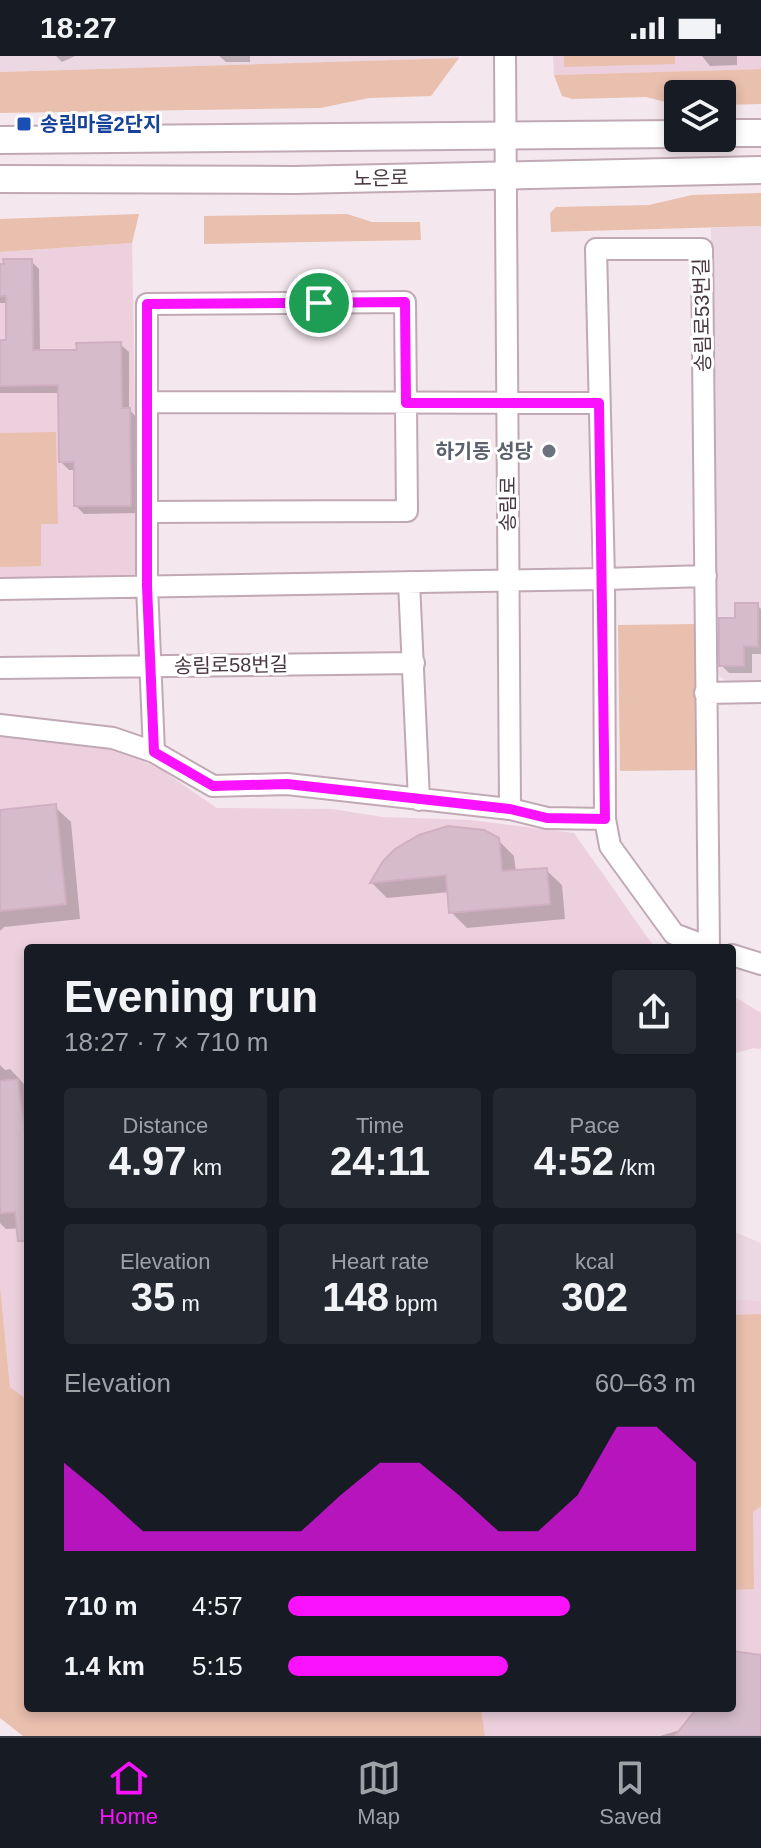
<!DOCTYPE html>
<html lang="en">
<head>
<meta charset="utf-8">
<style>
  :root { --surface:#171b24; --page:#242831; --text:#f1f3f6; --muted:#9ea1a6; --line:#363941; --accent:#fa12ff }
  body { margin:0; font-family:Helvetica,"Noto Sans KR",sans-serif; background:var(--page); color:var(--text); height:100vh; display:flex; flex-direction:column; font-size:30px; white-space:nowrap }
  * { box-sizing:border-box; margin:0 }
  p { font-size:26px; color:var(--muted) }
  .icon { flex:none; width:44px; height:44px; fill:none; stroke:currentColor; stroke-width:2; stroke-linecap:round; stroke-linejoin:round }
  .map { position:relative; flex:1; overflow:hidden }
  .panel { position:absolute; left:24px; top:888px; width:712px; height:768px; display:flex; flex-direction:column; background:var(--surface); border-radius:8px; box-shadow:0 4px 12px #0003 }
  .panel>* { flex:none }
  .buttons { position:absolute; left:664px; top:24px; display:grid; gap:16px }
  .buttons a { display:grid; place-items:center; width:72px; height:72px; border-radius:8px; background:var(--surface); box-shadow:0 4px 12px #0003; font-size:40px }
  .pin { position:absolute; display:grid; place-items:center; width:68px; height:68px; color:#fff; margin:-34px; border:4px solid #fff; border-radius:50%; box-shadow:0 2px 8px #0007 }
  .round { display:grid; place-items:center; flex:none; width:84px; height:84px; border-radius:8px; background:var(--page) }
  .head { display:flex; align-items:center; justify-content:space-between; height:136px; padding:0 40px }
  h1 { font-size:44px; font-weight:800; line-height:60px }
  .figures { display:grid; grid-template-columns:repeat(3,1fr); gap:12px; height:136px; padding:8px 40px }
  .figures div { display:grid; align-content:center; border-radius:8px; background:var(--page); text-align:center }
  .figures b { font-size:40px; font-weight:800 }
  .figures small { font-size:22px; font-weight:400 }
  .figures p { font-size:22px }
  .chart { height:224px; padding:16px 40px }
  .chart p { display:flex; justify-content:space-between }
  .chart svg { width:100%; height:144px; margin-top:8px; fill:var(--accent); opacity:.7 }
  ul { padding:0 40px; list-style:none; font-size:26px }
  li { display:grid; grid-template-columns:128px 96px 1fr; align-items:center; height:60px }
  li i { height:20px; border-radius:10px; background:var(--accent) }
  .status { display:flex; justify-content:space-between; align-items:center; height:56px; padding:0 40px; background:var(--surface); direction:ltr }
  .status svg { height:22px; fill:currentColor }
  .menu { display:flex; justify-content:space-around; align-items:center; height:112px; border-top:2px solid var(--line); background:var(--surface); font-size:22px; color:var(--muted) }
  .menu a { display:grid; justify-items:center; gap:4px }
  .menu .on { color:var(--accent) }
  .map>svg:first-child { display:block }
  .residential { fill:#ecd8e2 }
  .education { fill:#edd0dd }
  .green { fill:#e9bfae }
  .shadow { fill:#0003 }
  .building { fill:#d6bcca; stroke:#d1afc2; stroke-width:2 }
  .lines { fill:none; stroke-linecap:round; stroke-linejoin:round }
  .minor-casing { stroke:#c0a9b5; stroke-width:24 }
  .tertiary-casing { stroke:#c0a9b5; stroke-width:30 }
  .minor { stroke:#fff; stroke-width:20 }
  .tertiary { stroke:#fff; stroke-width:26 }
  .route-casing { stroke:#fff; stroke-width:16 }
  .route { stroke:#fa12ff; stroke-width:10 }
  .transit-dot { fill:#1a4fb4; stroke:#fff; stroke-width:3 }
  .worship-dot { fill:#6b7280; stroke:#fff; stroke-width:3 }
  .labels { text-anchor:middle; stroke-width:6; stroke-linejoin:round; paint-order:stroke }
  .transit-label { font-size:20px; font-weight:bold; fill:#164399; stroke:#fff; text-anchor:start }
  .street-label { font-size:20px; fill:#47353f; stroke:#fff }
  .worship-label { font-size:20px; font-weight:bold; fill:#5b616d; stroke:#fff; text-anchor:end }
</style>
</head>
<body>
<div class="status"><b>18:27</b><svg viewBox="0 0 49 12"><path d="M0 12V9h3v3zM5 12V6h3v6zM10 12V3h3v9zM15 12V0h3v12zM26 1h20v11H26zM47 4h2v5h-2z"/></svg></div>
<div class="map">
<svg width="761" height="1680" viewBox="0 0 761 1680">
  <rect width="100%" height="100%" fill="#f4e7ed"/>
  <path class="residential" d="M0 0H459V2L0 16Z
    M761 170V625H726L715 617 711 172Z
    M732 1175 761 1187V1245L732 1243Z"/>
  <path class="education" d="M553 0H761V13L554 19Z
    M132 187 138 516 132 522 0 521V196Z
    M0 679 123 695 163 715 217 752 332 753 383 761 471 764 574 777 655 892H28L26 1343 10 1331 0 1229Z
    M732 939 761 957V993L754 992 732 998Z
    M732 1243 761 1245V1680H485L481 1652H732Z"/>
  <path class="green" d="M564 0H675V8L564 11Z
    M459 2 431 40 369 42 320 52 0 57V16Z
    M761 13V48L722 49V38H678V49L646 41 572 43 562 40 554 19Z
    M761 137V170L551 176 550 157 556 151 649 149 692 139Z
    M139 158 132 187 0 196V163Z
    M347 158 372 166H420L421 184 204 188V160Z
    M56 376 58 468H41V510L0 511V377Z
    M697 568 700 714 620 715 618 569Z
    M0 1229 10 1331 26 1343 28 1341V1652H481L485 1680H23L0 1662Z
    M761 1258V1450L753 1456 754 1533 732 1534V1259Z"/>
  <path class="shadow" d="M56 0H75L62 6Z
    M219 0H250V6H226Z
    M702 0H737V9L710 10Z
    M31 205 39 213 40 296H79L120 288 129 296V353L137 362 138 457 84 458 76 450V414H69L61 406 60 337H0V286H8V247H0V210Z
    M757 549 761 553V598H752V617H729L721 609 737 564Z
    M55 751 71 766 80 863 4 871 0 875V756Z
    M498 784 514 800 516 816 546 814 562 829 565 863 467 872 451 856 450 836 387 842 372 827 384 806Z
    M0 1009 5 1014 10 1013 25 1029 28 1036V1172L6 1173 0 1167Z
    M680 1674 687 1680H660Z"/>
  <path class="building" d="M3 203H32L33 294H77L76 287 121 286 122 352H130L131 450H74V406H59L58 329 0 330V284H6V240H0V208H4Z
    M735 547H758V591L744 590V610H719V562H735Z
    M56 748 66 848 0 855V754Z
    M448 770 484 774 499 782 502 815 547 812 550 848 449 857 446 819 370 827 383 805 395 793 419 779Z
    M18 1023 28 1104V1185H18L15 1156 0 1157V1025Z
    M732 1595 761 1599V1680H675L697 1652H732Z"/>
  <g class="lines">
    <g class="minor-casing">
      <path id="minor" d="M505 0 510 753
        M148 346 599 347
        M147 456 407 455 405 246 147 248V530L154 696
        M409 526 419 744
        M0 533 604 523 596 193H702L709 891 674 878 610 790 605 763 547 762 510 753 287 728 213 730 154 696 113 682 0 669
        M0 612 414 607
        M705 637 761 636
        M605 763 604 523 706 520
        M732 899 761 908"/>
    </g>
    <g class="tertiary-casing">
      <path id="tertiary" d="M722 77H761
        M0 84 678 78
        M0 123 294 124 761 114"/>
    </g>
    <use href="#minor" class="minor"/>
    <use href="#tertiary" class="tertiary"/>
  </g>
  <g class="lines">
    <g class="route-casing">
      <path id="route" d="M405 246 406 347H599L605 763 547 762 510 753 287 728 213 730 154 696 147 530V248Z"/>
    </g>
    <use href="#route" class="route"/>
  </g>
  <rect class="transit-dot" x="16" y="60" width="16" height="16" rx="4"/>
  <circle class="worship-dot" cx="549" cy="395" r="8"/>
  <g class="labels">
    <g class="transit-label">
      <text x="40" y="75">송림마을2단지</text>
    </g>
    <g class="street-label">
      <text transform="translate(381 122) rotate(-1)" y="7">노은로</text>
      <text transform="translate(702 259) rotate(-91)" y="7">송림로53번길</text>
      <text transform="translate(508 448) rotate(-90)" y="7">송림로</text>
      <text transform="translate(231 609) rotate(-1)" y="7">송림로58번길</text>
    </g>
    <g class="worship-label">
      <text x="533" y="402">하기동 성당</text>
    </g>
  </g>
</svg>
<div class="buttons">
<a><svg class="icon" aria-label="layers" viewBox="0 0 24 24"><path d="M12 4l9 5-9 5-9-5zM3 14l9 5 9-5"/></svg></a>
</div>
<div class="pin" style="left:319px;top:247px;background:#1e9e55"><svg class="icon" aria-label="arrive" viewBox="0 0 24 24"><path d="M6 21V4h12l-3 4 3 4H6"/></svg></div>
<section class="panel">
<div class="head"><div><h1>Evening run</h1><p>18:27 · 7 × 710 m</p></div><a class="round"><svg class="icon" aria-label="share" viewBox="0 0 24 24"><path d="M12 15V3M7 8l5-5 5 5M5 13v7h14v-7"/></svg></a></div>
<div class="figures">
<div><p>Distance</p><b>4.97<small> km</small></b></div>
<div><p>Time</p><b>24:11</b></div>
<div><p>Pace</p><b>4:52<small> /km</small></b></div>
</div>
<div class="figures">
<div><p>Elevation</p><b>35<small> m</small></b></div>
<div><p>Heart rate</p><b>148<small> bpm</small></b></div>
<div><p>kcal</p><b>302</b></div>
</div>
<div class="chart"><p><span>Elevation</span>60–63 m</p>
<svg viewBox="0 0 160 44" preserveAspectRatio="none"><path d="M0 44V17L10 27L20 38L30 38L40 38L50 38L60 38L70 27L80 17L90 17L100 27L110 38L120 38L130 27L140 6L150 6L160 17V44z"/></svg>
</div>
<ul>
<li><b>710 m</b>4:57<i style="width:69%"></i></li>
<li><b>1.4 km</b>5:15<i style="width:54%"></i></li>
</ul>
</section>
</div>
<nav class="menu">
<a class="on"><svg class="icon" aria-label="home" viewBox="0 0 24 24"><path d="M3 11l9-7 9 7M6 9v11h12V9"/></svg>Home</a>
<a><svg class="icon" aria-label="map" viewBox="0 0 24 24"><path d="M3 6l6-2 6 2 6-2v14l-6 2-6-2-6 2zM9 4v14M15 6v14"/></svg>Map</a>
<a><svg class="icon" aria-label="saved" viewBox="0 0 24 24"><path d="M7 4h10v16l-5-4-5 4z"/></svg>Saved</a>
</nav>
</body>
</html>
